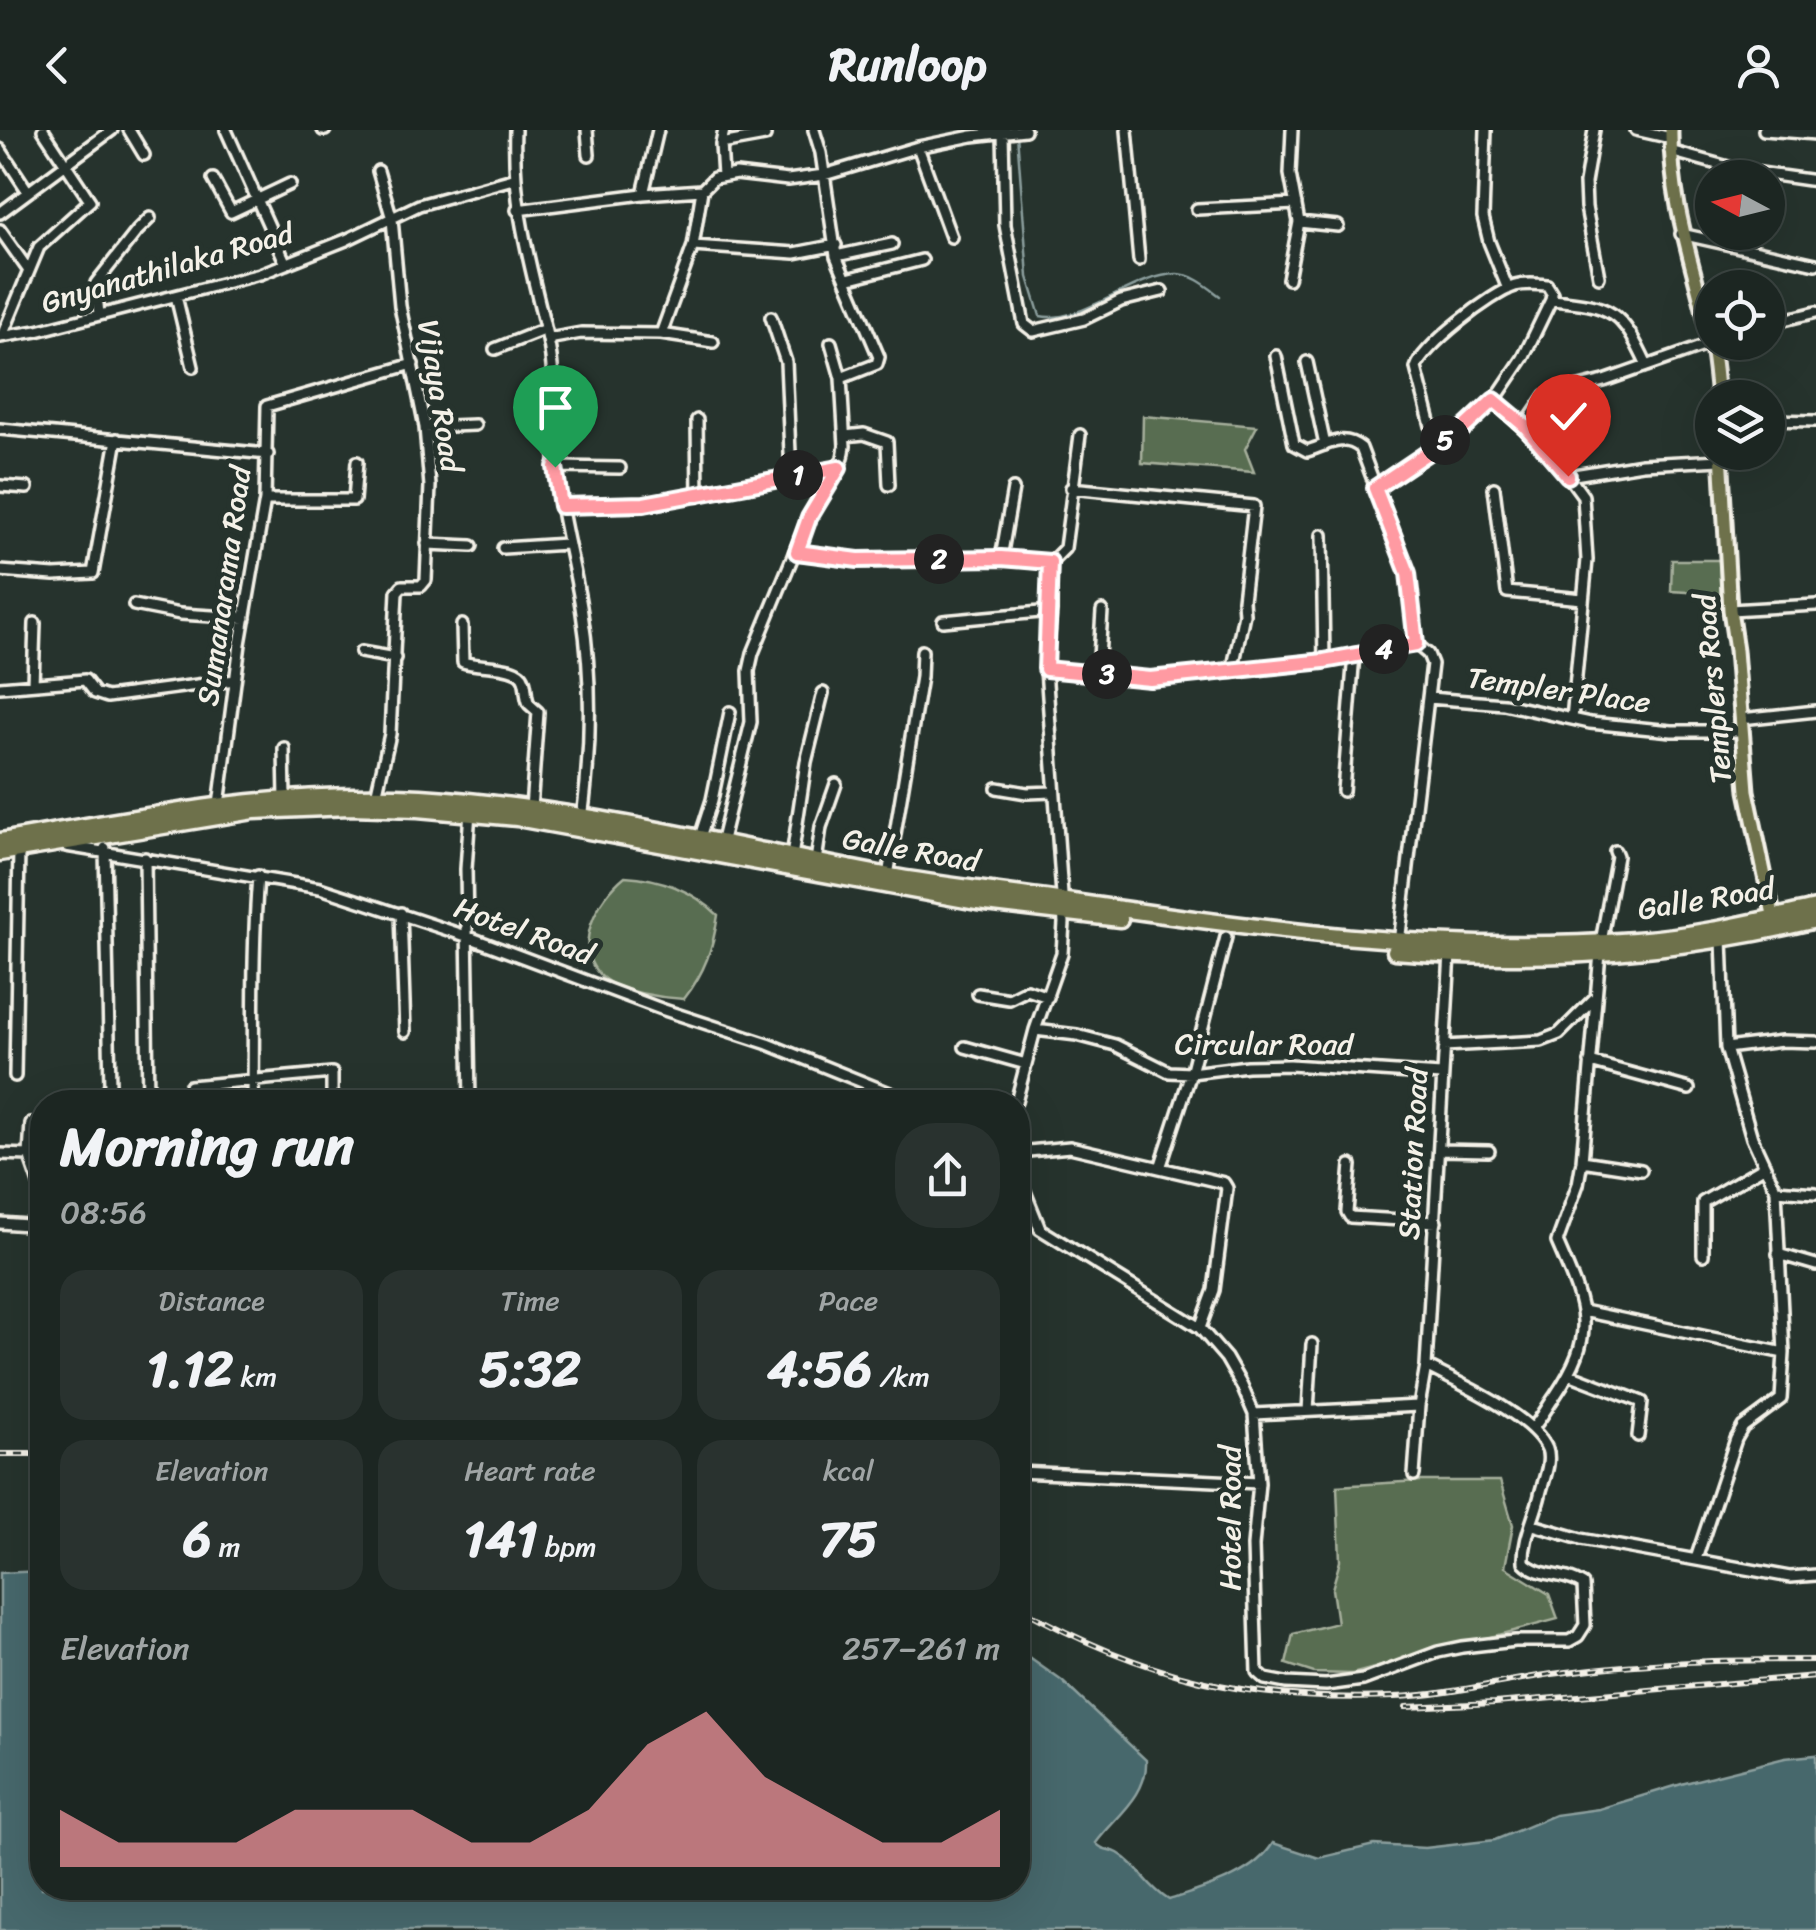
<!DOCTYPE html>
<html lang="en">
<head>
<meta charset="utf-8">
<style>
  :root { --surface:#1c2622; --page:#29322f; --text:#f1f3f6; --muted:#a0a5a5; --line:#3a4340; --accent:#ff9aa2 }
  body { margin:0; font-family:Sriracha,sans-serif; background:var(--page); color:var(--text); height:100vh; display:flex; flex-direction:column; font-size:38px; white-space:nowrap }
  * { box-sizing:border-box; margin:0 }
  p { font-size:32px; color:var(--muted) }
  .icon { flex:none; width:55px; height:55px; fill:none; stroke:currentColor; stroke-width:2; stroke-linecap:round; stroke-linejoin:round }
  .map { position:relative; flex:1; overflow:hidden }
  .panel { position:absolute; left:30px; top:960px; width:1000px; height:810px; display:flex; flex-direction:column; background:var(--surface); border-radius:40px; box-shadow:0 10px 40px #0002,0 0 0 2px var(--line) }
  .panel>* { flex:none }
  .needle { width:65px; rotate:277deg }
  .controls { position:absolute; left:1695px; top:30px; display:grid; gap:20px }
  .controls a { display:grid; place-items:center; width:90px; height:90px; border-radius:50%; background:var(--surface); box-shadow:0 10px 40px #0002,0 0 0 2px var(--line); font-size:50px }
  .pin { position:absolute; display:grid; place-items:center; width:85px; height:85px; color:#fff; margin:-102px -42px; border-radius:50% 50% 50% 0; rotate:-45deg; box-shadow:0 0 10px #0007 }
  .pin .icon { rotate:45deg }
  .km { position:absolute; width:50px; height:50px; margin:-25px; border-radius:50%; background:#222; color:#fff; font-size:28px; line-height:50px; text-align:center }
  .round { display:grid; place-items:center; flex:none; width:105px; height:105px; border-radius:40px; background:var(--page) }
  .summary { display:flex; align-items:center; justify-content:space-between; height:170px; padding:0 30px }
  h1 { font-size:55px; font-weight:700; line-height:75px }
  .stats { display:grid; grid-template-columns:repeat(3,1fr); gap:15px; height:170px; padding:10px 30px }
  .stats div { display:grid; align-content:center; border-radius:25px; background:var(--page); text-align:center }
  .stats b { font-size:50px; font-weight:700 }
  .stats small { font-size:28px; font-weight:400 }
  .stats p { font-size:28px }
  .chart { height:280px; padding:20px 30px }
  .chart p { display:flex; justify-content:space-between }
  .chart svg { width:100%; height:180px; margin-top:10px; fill:var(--accent); opacity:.7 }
  header { display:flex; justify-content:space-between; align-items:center; height:130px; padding:0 30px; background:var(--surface); font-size:45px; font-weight:700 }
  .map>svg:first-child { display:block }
  .green { fill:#596d51; stroke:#a6af9c; stroke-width:2.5 }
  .water { fill:#46686c; stroke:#8c9f9e; stroke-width:2.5 }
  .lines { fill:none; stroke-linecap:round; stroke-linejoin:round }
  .stream { stroke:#8c9f9e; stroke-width:2.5 }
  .minor-casing { stroke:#f4f1e8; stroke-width:16 }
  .major-casing { stroke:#f4f1e8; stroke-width:19 }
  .highway-casing { stroke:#f4f1e8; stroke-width:21 }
  .minor { stroke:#26332d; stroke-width:9 }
  .major { stroke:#6e714b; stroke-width:11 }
  .highway { stroke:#6e714b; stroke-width:14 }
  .rail-casing { stroke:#f4f1e8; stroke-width:6 }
  .rail { stroke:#26332d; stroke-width:2.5; stroke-dasharray:8; stroke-linecap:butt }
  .route-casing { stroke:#fff; stroke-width:20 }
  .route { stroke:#ff9aa2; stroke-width:12 }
  .labels { text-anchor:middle; stroke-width:10; stroke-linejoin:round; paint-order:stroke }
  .street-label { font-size:30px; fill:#f4f1e8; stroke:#26332d }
</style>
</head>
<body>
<header><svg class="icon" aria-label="back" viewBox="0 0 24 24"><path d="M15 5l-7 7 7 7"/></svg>Runloop<svg class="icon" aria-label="person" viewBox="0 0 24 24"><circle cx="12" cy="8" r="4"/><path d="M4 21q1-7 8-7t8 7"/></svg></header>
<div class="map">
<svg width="1816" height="1800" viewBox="0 0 1816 1800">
  <rect width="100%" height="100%" fill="#26332d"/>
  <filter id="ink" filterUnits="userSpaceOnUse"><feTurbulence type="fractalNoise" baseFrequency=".01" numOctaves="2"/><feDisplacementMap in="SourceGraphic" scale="20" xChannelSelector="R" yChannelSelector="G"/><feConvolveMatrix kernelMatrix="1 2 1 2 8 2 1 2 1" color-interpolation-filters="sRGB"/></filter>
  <g filter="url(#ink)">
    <path class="green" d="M1143 286 1257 296 1245 319 1254 342 1142 333Z
      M1672 430H1719L1721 464 1671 461Z
      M625 746C661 748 692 760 718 785 713 818 705 842 684 869 663 868 618 862 602 847 570 817 598 768 625 746Z
      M1420 1351H1500L1513 1395 1505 1437 1549 1464 1558 1489 1352 1544 1314 1543 1286 1534 1293 1504 1337 1493 1332 1459 1340 1431 1337 1356Z"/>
    <path class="water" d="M42 1441V1758H1018V1520L1062 1551 1146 1630C1148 1666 1115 1687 1096 1713 1104 1722 1109 1718 1118 1723 1139 1735 1146 1756 1169 1770 1205 1758 1253 1746 1273 1713L1319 1728 1374 1715 1425 1718 1495 1710 1555 1685 1599 1679 1685 1653 1785 1628 1816 1625V1800H0V1443Z"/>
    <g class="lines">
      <path class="stream" d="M1017 4 1028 147 1040 186C1081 195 1134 144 1177 144 1193 144 1208 157 1220 166"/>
      <g class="minor-casing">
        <path id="minor" d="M129 0 144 25
          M226 0 286 134
          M323 0H325
          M515 0C512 79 531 135 548 210 557 248 551 300 556 340 561 389 575 435 582 483 593 552 591 621 582 689
          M587 0 589 25
          M814 0 821 23 836 126 879 227 877 234 841 248
          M1127 0 1139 130
          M1486 0 1483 87 1489 112 1508 159
          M1594 0 1585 53 1586 77 1599 147
          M1636 0 1671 8
          M1764 0 1816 4
          M1003 3 1005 95 1024 194 1033 201 1084 189 1121 171 1162 161
          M721 14 765 6
          M918 17 951 107
          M0 19 27 60
          M1670 21 1739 40 1816 51
          M723 46 721 14 724 0
          M213 49 231 82 290 54
          M643 64 658 0
          M1197 79 1296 74
          M517 80 643 64 702 60
          M0 83 112 0
          M1299 92 1338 96
          M0 100 29 141
          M1681 104 1816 134
          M693 116 795 123 836 115
          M836 126 892 114
          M847 149 922 130
          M1288 149 1299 92 1290 44 1292 0
          M176 166 193 237
          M1551 170C1612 175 1621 180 1647 236
          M99 185 96 153 137 101 150 88
          M771 187 786 232 791 346
          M1768 194 1816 182
          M661 204 713 212
          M2 206 39 117 90 71 43 0
          M0 207 37 201 260 144 346 110 419 75 513 49
          M548 209 581 203 661 204 693 116 702 60 714 48 736 44 788 50 824 45 918 17 972 6 1025 0
          M495 219 543 200
          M1276 226 1294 314 1307 321C1327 315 1343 303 1361 318L1408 443 1416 514 1428 524 1432 534 1399 813
          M1307 232 1325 315
          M1494 271 1553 325 1583 366 1587 430 1572 589
          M697 290 698 366
          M1768 290 1816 291
          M1525 296 1546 265 1604 251 1715 212
          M425 297 475 295
          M0 299 268 324
          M845 306 864 304 887 312 889 355
          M555 337 620 338
          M1568 346 1642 334 1721 330
          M0 356 27 358
          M1071 358 1254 376 1243 470 1244 484 1232 542
          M1494 358 1507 462 1583 469
          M1375 359 1464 298 1494 271 1523 228 1551 170 1552 163 1547 155C1536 154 1525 153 1515 156 1492 163 1422 217 1416 238L1436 315
          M265 370H354L357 332
          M561 376 644 374 839 338
          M1322 405 1324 531
          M427 414 472 416
          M503 418 566 414
          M797 423 858 430 1001 428 1050 433
          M1001 428 1013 359
          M0 441 54 445 93 443 117 309
          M134 475 180 484 245 488
          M1730 480 1816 475
          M943 491 1051 481
          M462 495 463 532C479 538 519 533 524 550 527 558 525 566 529 574L538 582 531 679
          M361 522 395 528
          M1046 539 1150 549 1324 531 1416 514
          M1098 543 1102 481
          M33 554 35 493
          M0 557 85 550 95 563 107 567 235 550
          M1429 568 1504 574 1590 593 1672 601H1741
          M1741 589 1816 581
          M284 618 285 669
          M997 658 1027 663 1053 662
          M1343 661 1354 524
          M376 666 390 604 397 462 402 456H421L426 450 430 356 425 297 400 176 392 89 378 41
          M219 675 240 514 265 370 267 276 413 234
          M470 681 466 739 470 972
          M700 707 712 670 730 582
          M721 714 751 592 749 541 753 523 809 387 843 328 845 316 841 248 831 213
          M66 716 320 758 466 806 661 879 768 914 912 972
          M792 727 806 632 823 563
          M145 728 148 972
          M816 731 821 697 836 654
          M888 746 921 547 922 521
          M401 783 405 902
          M1601 812 1617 726 1615 721
          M978 864 1009 869 1027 860 1048 867
          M1035 900 1077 905 1115 915 1169 942 1191 943 1247 936 1290 935 1441 945
          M1444 916 1541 911 1559 904 1596 867
          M965 917 1026 934
          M1726 918 1782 911 1816 912
          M1590 932 1689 959
          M15 946 19 720
          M190 956 332 943V972
          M93 972 110 957 105 718
          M253 972C254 897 252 821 258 746
          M1016 972 1035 900 1062 823 1064 793 1046 539 1051 481 1050 433 1065 418 1080 305
          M31 993 29 1025 42 1062
          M1441 1020 1489 1021
          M1018 1022 1070 1017 1224 1053 1227 1058 1214 1160 1200 1198
          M0 1024 29 1025
          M1582 1031 1641 1040
          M1351 1035 1347 1082 1350 1087 1436 1092
          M1160 1038 1191 943 1226 807
          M1018 1044 1040 1099 1200 1198 1226 1228 1242 1256 1254 1284 1259 1353 1253 1416 1257 1542 1265 1549 1286 1553 1326 1555 1363 1550 1438 1522 1462 1517 1515 1511H1569L1578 1506 1585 1495 1583 1455C1565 1442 1539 1448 1524 1432 1523 1409 1535 1387 1540 1365 1543 1351 1552 1332 1547 1319 1533 1285 1458 1253 1426 1236
          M1776 1060 1816 1063
          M1018 1091 1032 1083
          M0 1093 42 1096
          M1778 1124 1816 1135
          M1703 1125V1072L1765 1036
          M1583 1181 1784 1223
          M1569 1244 1642 1272 1638 1306
          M1308 1281 1312 1214
          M1254 1284 1419 1276
          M1532 1299C1541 1289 1547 1277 1555 1266 1598 1202 1586 1179 1557 1112L1578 1054 1582 1031 1600 823
          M1018 1342 1259 1353
          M1414 1345 1419 1276 1426 1236 1450 823
          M1533 1395 1581 1409 1790 1447 1816 1445
          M1696 1429 1736 1309 1743 1297 1781 1269 1784 1223 1776 1060 1752 1008 1726 918 1722 809"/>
      </g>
      <g class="major-casing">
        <path id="major" d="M1671 0C1670 79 1696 139 1711 213 1715 231 1716 250 1718 268
          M1721 322 1730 480 1736 520 1747 661 1775 794"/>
      </g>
      <g class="highway-casing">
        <path id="highway" d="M0 711C139 687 279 659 421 667 577 677 730 716 884 745 944 756 1005 762 1066 771 1255 799 1443 825 1635 810 1696 806 1756 791 1816 778
          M0 723 254 681 350 677 418 679 517 688 977 772 1120 789
          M1395 821C1536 833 1678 823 1816 790"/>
      </g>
      <use href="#minor" class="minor"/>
      <use href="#major" class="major"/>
      <use href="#highway" class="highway"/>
      <g class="rail-casing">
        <path id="rail" d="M0 1324H42
          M1018 1477C1143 1547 1250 1573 1394 1567 1452 1565 1509 1549 1567 1542 1649 1531 1733 1530 1816 1530
          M1406 1577 1495 1573 1816 1546"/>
      </g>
      <use href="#rail" class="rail"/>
    </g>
  </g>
  <g class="lines" filter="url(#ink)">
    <g class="route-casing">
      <path id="route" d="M555 337 561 376 644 374 839 338 809 388 797 422 858 430 1001 428 1050 432 1046 539 1150 549 1324 531 1416 514 1408 443 1375 358 1464 298 1494 270 1525 296 1568 346"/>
    </g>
    <use href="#route" class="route"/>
  </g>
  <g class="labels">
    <g class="street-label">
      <text transform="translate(167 138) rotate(-16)" y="10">Gnyanathilaka Road</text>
      <text transform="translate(440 266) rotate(81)" y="10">Vijaya Road</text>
      <text transform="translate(224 456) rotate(-82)" y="10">Sumanarama Road</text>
      <text transform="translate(1713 559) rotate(-95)" y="10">Templers Road</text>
      <text transform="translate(1559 560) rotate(8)" y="10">Templer Place</text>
      <text transform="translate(911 720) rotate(10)" y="10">Galle Road</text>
      <text transform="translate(1706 769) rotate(-9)" y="10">Galle Road</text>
      <text transform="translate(524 801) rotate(20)" y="10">Hotel Road</text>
      <text x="1264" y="924">Circular Road</text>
      <text transform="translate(1413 1024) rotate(-87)" y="10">Station Road</text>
      <text transform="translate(1230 1388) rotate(-90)" y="10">Hotel Road</text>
    </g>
  </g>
</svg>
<div class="controls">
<a><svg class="needle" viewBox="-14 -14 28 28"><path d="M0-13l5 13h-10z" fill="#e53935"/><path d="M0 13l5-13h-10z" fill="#a0a5a5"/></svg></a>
<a><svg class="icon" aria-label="locate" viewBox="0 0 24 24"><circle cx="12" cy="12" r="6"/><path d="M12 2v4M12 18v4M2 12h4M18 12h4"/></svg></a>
<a><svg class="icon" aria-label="layers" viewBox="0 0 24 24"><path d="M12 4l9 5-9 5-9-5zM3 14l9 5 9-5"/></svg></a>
</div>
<div class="pin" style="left:555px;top:337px;background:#1e9e55"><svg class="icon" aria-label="arrive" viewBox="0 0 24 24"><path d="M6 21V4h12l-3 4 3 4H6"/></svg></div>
<div class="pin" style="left:1568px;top:346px;background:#d93025"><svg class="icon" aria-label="check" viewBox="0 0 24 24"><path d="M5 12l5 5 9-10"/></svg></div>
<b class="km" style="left:798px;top:345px">1</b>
<b class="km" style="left:939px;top:429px">2</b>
<b class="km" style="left:1107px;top:544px">3</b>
<b class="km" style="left:1384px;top:519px">4</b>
<b class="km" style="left:1445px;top:310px">5</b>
<section class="panel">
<div class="summary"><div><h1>Morning run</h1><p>08:56</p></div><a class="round"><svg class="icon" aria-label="share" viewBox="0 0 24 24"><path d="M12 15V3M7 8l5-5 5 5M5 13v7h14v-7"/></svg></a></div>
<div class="stats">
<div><p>Distance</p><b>1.12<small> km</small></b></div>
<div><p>Time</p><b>5:32</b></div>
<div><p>Pace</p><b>4:56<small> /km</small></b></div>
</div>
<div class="stats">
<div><p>Elevation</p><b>6<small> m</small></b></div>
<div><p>Heart rate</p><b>141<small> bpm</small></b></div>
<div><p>kcal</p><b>75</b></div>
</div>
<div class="chart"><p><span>Elevation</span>257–261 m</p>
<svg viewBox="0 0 160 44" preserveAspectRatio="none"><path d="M0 44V30L10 38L20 38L30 38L40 30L50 30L60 30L70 38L80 38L90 30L100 14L110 6L120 22L130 30L140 38L150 38L160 30V44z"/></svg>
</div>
</section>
</div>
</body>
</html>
